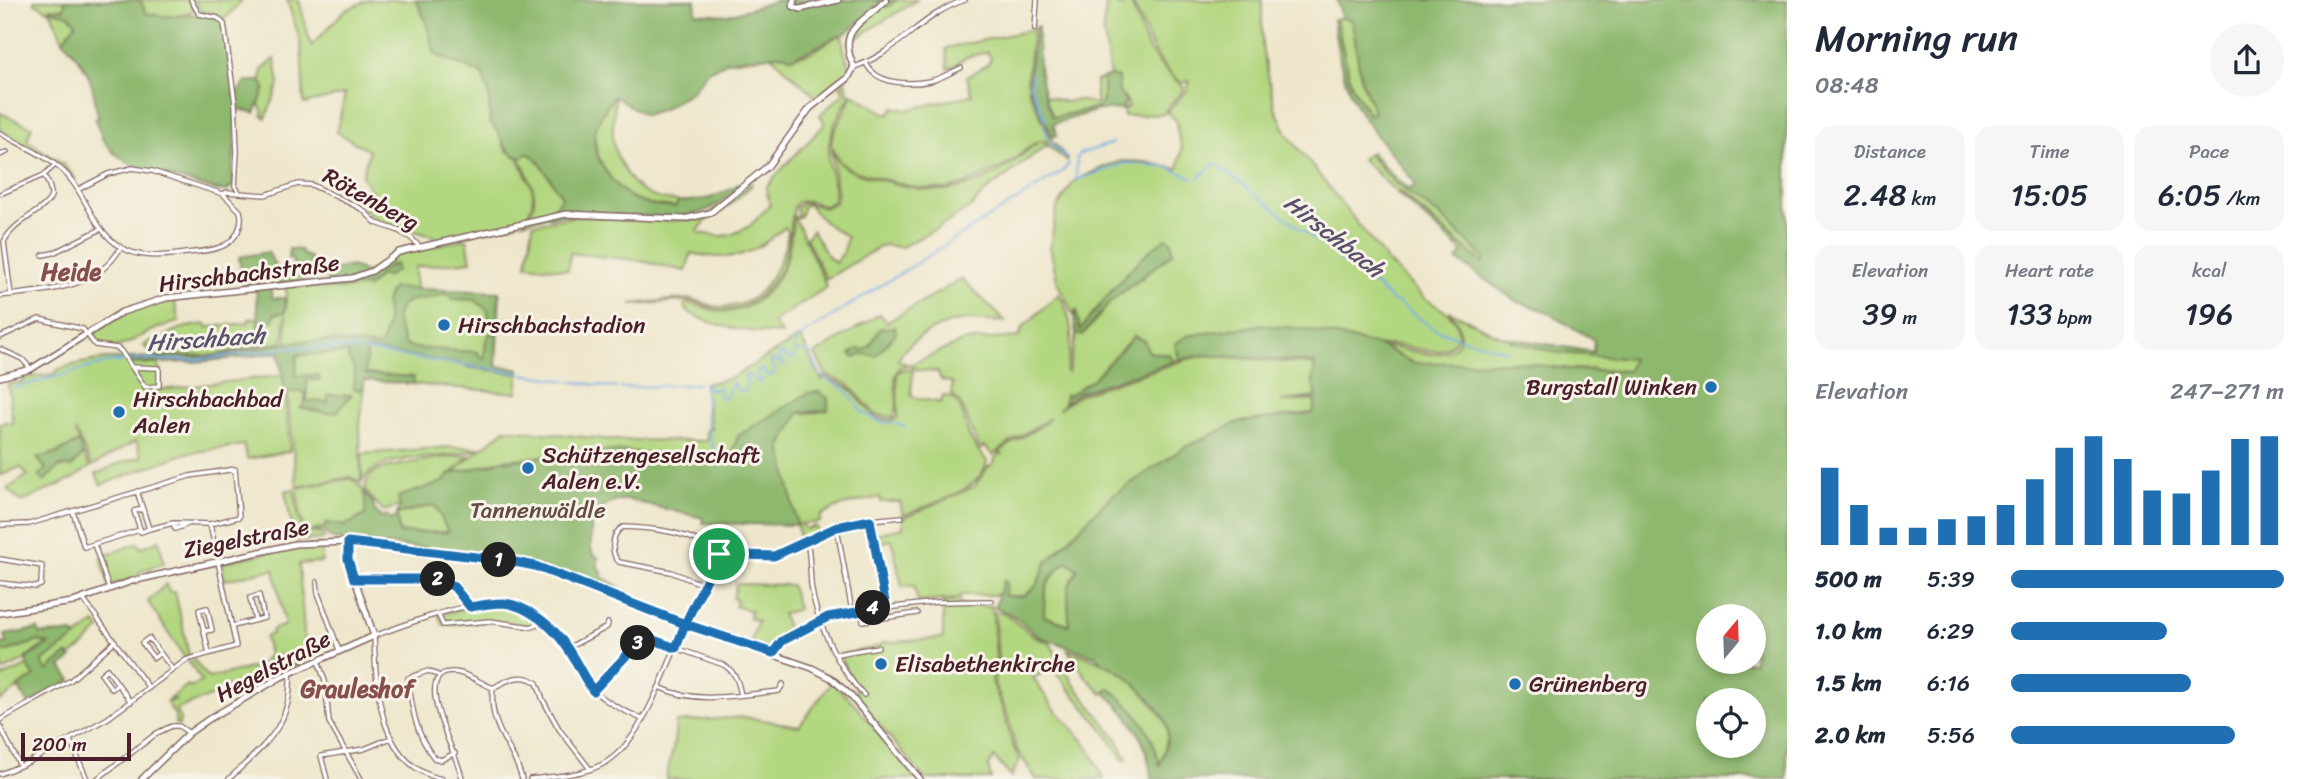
<!DOCTYPE html>
<html lang="en">
<head>
<meta charset="utf-8">
<style>
  :root { --surface:#fff; --page:#f6f6f7; --text:#1f2937; --muted:#747a83; --accent:#1f6fb2 }
  body { margin:0; font-family:Sriracha,sans-serif; background:var(--page); color:var(--text); height:100vh; display:flex; flex-direction:column; font-size:26px; white-space:nowrap }
  * { box-sizing:border-box; margin:0 }
  p { font-size:23px; color:var(--muted) }
  .icon { flex:none; width:38px; height:38px; fill:none; stroke:currentColor; stroke-width:2; stroke-linecap:round; stroke-linejoin:round }
  .map { position:relative; flex:1; overflow:hidden }
  .side { display:flex; flex-direction:column; background:var(--surface); width:525px }
  .side>* { flex:none }
  .needle { width:46px; rotate:19deg }
  .controls { position:absolute; left:1696px; top:604px; display:grid; gap:14px }
  .controls a { display:grid; place-items:center; width:70px; height:70px; border-radius:50%; background:var(--surface); box-shadow:0 4px 10px #0003; font-size:35px }
  .scale { position:absolute; left:21px; bottom:18px; width:110px; box-sizing:border-box; padding-left:7px; border:4px solid #4a1f2b; border-top:0; font-size:19px; line-height:24px; white-space:nowrap; color:#4a1f2b; -webkit-text-stroke:5px #f7f3e8; paint-order:stroke }
  .pin { position:absolute; display:grid; place-items:center; width:60px; height:60px; color:#fff; margin:-30px; border:4px solid #fff; border-radius:50%; box-shadow:0 2px 7px #0007 }
  .km { position:absolute; width:35px; height:35px; margin:-18px; border-radius:50%; background:#222; color:#fff; font-size:19px; line-height:35px; text-align:center }
  .round { display:grid; place-items:center; flex:none; width:74px; height:74px; border-radius:37px; background:var(--page) }
  .overview { display:flex; align-items:center; justify-content:space-between; height:119px; padding:0 28px }
  h1 { font-size:38px; font-weight:600; line-height:52px }
  .metrics { display:grid; grid-template-columns:repeat(3,1fr); gap:10px; height:119px; padding:7px 28px }
  .metrics div { display:grid; align-content:center; border-radius:18px; background:var(--page); text-align:center }
  .metrics b { font-size:30px; font-weight:600 }
  .metrics small { font-size:19px; font-weight:400 }
  .metrics p { font-size:19px }
  .chart { height:196px; padding:14px 28px }
  .chart p { display:flex; justify-content:space-between }
  .chart svg { width:100%; height:126px; margin-top:7px; stroke:var(--accent); stroke-width:6 }
  ul { padding:0 28px; list-style:none; font-size:23px }
  li { display:grid; grid-template-columns:112px 84px 1fr; align-items:center; height:52px }
  li i { height:18px; border-radius:9px; background:var(--accent) }
  main { display:flex; flex:1; min-height:0 }
  .map>svg:first-child { display:block }
  .green { fill:#b3d780; stroke:#7e7b56; stroke-width:2 }
  .forest { fill:#8eb86e; stroke:#6c6c4c; stroke-width:2; fill-rule:evenodd }
  .lines { fill:none; stroke-linecap:round; stroke-linejoin:round }
  .stream { stroke:#79ace5; stroke-width:2 }
  .street-casing { stroke:#836563; stroke-width:6 }
  .secondary-casing { stroke:#836563; stroke-width:8 }
  .street { stroke:#fff; stroke-width:3.5 }
  .secondary { stroke:#fff; stroke-width:5 }
  .route-casing { stroke:#fff; stroke-width:14 }
  .route { stroke:#1f6fb2; stroke-width:9 }
  .poi-dot { fill:#1f6fb2; stroke:#f7f3e8; stroke-width:2.5 }
  .labels { text-anchor:middle; stroke-width:6; stroke-linejoin:round; paint-order:stroke }
  .street-label { font-size:23px; fill:#4a1f2b; stroke:#f7f3e8 }
  .poi-label { font-size:23px; fill:#4a1f2b; stroke:#f7f3e8; text-anchor:start }
  .park-label { font-size:23px; fill:#644d40; stroke:#f7f3e8 }
  .water-label { font-size:24px; font-style:italic; fill:#5a506c; stroke:#f7f3e8 }
  .neighbourhood-label { font-size:24px; font-weight:bold; fill:#874f4c; stroke:#f7f3e8 }
</style>
</head>
<body>
<main>
<div class="map">
<svg width="1787" height="779" viewBox="0 0 1787 779">
  <rect width="100%" height="100%" fill="#f7f3e8"/>
  <filter id="ink" filterUnits="userSpaceOnUse"><feTurbulence type="fractalNoise" baseFrequency=".0143" numOctaves="2"/><feDisplacementMap in="SourceGraphic" scale="14" xChannelSelector="R" yChannelSelector="G"/><feConvolveMatrix kernelMatrix="1 2 1 2 8 2 1 2 1" color-interpolation-filters="sRGB"/></filter>
  <filter id="wash" filterUnits="userSpaceOnUse"><feTurbulence type="fractalNoise" baseFrequency=".00686" numOctaves="4" result="noise"/><feDisplacementMap in="SourceGraphic" scale="28" xChannelSelector="R" yChannelSelector="G"/><feGaussianBlur stdDeviation="1.57" result="paint"/><feColorMatrix in="noise" values="0 0 0 0 0 0 0 0 0 0 0 0 0 0 0 0 0 1.4 0 .05"/><feComposite in="paint" operator="in"/></filter>
  <g filter="url(#wash)">
    <rect width="100%" height="100%" fill="#eee7cc"/>
    <path class="green" d="M34 0H65L64 9 56 12 70 15 76 23 63 40 51 12 35 3Z
      M140 0H190L194 9C183 20 160 16 146 13Z
      M194 0H242L224 20 218 15 202 12Z
      M287 0H299L311 46 345 10 368 0H416L425 19 435 54 482 74 489 93 490 122 498 130 506 150 518 158 531 185 533 194 532 205 529 212 515 224 440 241 432 236 400 227 398 229 380 223 363 208 373 194 362 176 369 151 337 132 345 94 304 104 301 43Z
      M897 0H917L850 42C854 26 872 15 884 4L887 6Z
      M1107 0 1123 7 1127 0H1129C1138 16 1141 36 1150 51 1159 66 1172 76 1184 88 1179 98 1167 104 1164 114L1124 116 1123 110 1128 107 1125 98 1119 92 1118 78 1110 76 1103 27Z
      M1131 0H1262V47L1275 108 1287 134 1388 262 1424 298 1448 313 1456 323 1459 335C1442 368 1407 339 1381 346L1305 329 1261 325 1187 336 1176 344 1179 360 1173 361 1170 355 1149 352 1144 341 1134 336 1093 379 1066 397 1065 393 1064 404 1058 410 1081 394 1188 359 1207 355 1315 365 1313 383 1317 397 1281 401 1315 400 1313 413 1239 422 1185 447 1109 498 1046 563 1037 585 1024 596H1004L1006 582 1004 581 1001 592 996 595H960V599L918 602 914 586 902 587 892 540 877 543 875 534 903 528V518L974 487 989 466 993 465 996 456 1002 454 999 453C1014 438 1035 434 1050 418 1032 430 1010 440 993 455L984 446 981 449C969 434 967 403 951 395L953 383 941 380 938 372 918 370 909 365 964 341 1019 337 1022 328 1059 294C1076 324 1072 340 1066 372L1068 373 1076 335H1083L1113 299 1145 276 1115 286 1080 330 1075 313 1074 317 1058 284 1050 247 1057 208 1074 181 1106 166 1122 161 1145 162 1178 169 1182 149 1176 126H1178L1176 120 1167 112 1187 90 1190 81 1182 83C1150 61 1148 31 1131 0Z
      M1342 18 1352 20 1361 79 1374 112 1369 115 1351 84 1336 19Z
      M1033 28 1027 78 1029 92 1052 140 1036 142 1005 166 965 184 947 189 917 188 853 171 839 161 831 144 833 134 853 94 888 115 894 107 906 110 972 95 967 77 988 64 991 58 987 52C980 54 970 55 963 59 958 63 955 66 948 69L946 48 1031 30Z
      M842 35 844 51 851 69 848 75 817 98 771 56 784 54 791 58C798 55 803 55 809 53 821 49 829 38 842 35Z
      M275 59 279 84 266 118 262 116 263 112 259 104 265 88 261 81 262 70Z
      M1103 78V100L1098 108 1053 118 1043 95 1065 102 1078 100 1096 104V81Z
      M846 81 848 93 851 94C838 116 826 136 829 163 831 175 837 189 833 202L824 206 810 201 798 202 794 207C791 223 789 239 786 255 779 282 751 313 721 310 710 309 700 302 690 301 670 300 650 306 631 304 649 303 667 299 685 299 698 298 709 307 722 307 762 308 782 266 788 232L785 227C753 255 733 263 691 253L686 271 636 260 570 253 568 270 527 265 533 224 579 216 669 221 702 219 751 183 752 185 730 205 706 221 698 230 699 233 720 236 731 235 750 226 770 205 766 188C784 164 805 146 825 124L820 115 844 93 840 86Z
      M615 95C615 110 612 125 613 140 614 150 617 157 622 166 634 191 651 200 679 201L675 207C662 205 650 206 638 201 616 191 597 164 595 140 593 124 606 108 615 95Z
      M0 113 32 127 27 140 64 165 77 180 51 160 0 130Z
      M1041 141 1054 143 1067 158V161L1047 145 985 192 971 207 938 228 902 247 883 245 826 279 806 238 812 230 826 254 835 263 843 253 847 236C830 228 820 219 809 205H804L800 217H797V207L804 202 824 208 836 202 837 195 831 148C838 170 857 174 877 179 933 194 955 198 1007 167 1019 160 1028 147 1041 141Z
      M527 153 537 159 563 197 549 216 523 222C545 198 530 184 521 158Z
      M1368 154 1396 184 1440 216 1486 259 1482 263 1399 192 1398 194 1362 159Z
      M794 216 827 287 773 322 782 334C754 333 708 327 685 309L684 305 688 303C699 305 709 310 720 311 751 315 777 287 786 260 791 247 791 230 794 216Z
      M467 239 471 261 415 267 416 289 500 294 496 364 368 347 367 350 465 364 466 367 519 374 517 393 413 384 414 377 365 374 360 427 361 482 350 477 297 487 287 391 286 314 283 342 261 345 262 321 274 314 286 312V285L337 289 367 286V289L391 264 382 271H373L398 253Z
      M962 279 1005 321C992 322 979 320 966 320 944 322 906 339 898 361L907 364C883 372 905 401 893 417L876 415 848 384 826 375 815 354 880 314 887 322Z
      M174 299 179 322C168 324 157 328 147 333 129 342 111 357 92 338 108 315 147 304 174 299Z
      M1449 311 1500 336 1510 338V341L1529 344 1539 349 1632 359 1628 371 1413 363 1387 350 1386 347C1402 347 1419 355 1436 354 1466 350 1465 330 1449 311Z
      M258 318 257 346 215 355 154 356 144 346 150 341H161C173 327 189 327 206 324L207 327 248 323 249 319Z
      M800 337 822 380 824 377 848 387 876 418 892 420 898 417 897 377 898 372 905 369 913 370 911 394 913 397 941 403 943 395C964 399 963 421 970 437 974 446 981 453 987 461 982 492 929 504 903 515L900 502H881L880 497 843 505 821 515 820 522 800 524 806 529 815 526 819 533 800 541 781 446 799 413 820 412 819 392 729 462C660 453 601 448 531 458 521 459 507 458 499 461 484 466 469 470 453 474 468 456 488 445 505 429L615 440 707 441 706 429H711L704 384 731 378Z
      M105 359H130L133 364H159L161 390 283 375 290 451 247 459 244 445 183 454 101 485 96 474 120 463 142 457 136 441 92 466 75 431 79 442 58 452 38 458 46 469 54 470 76 462 83 454 90 467 74 478 22 502 7 489 28 475 20 467 0 476V424L5 422 13 423 8 384 24 382V378L54 374 59 369 81 363Z
      M450 447 480 448C448 464 382 447 362 482V454Z
      M469 456 443 482 398 498 400 506 383 511 365 491C365 478 372 472 384 468L438 458Z
      M349 479C365 482 367 502 365 515L345 526 327 523 325 528 315 529V532L305 530 300 516 297 488Z
      M294 489 298 516 303 531 321 534 325 539 295 541 285 491Z
      M435 505 449 532 399 533 397 514Z
      M159 540 164 563 139 572 140 576 109 586 101 557 138 543 141 548Z
      M321 545 322 562 299 564 306 658 303 660 304 665 298 668C286 649 275 654 262 668 274 660 284 650 295 667L284 672 279 671 275 676 252 689 246 686 236 697 232 689 176 709 180 719 179 725 175 724V716L167 702 177 699 168 700 188 685 190 688 202 681 188 662 194 660 208 678 259 666 269 655 265 636 272 634V630L285 625 274 569 225 580 221 563 278 550Z
      M1067 561 1078 570C1064 586 1068 605 1070 625L1044 616C1044 587 1046 581 1067 561Z
      M166 584 169 592H175L189 655 185 658 148 602Z
      M736 584 791 585 798 609 782 614 787 627V634L778 640 772 651 750 644 758 621 749 618 751 611 735 606 737 600 733 599Z
      M943 602H960L961 605 992 606 996 658 992 682 1003 710 1012 744 1020 760 1011 777 994 757 988 766 991 779H925L853 694 857 690 839 655 877 647 883 643 943 638Z
      M494 603 518 606 541 620 535 627 490 621 443 625 438 614Z
      M995 612H1002L1037 638 1050 643 1073 683 1117 739 1127 759 1123 760 1105 732 1052 668 1033 678 1053 707 1088 746 1104 779H1036L1016 748 1006 711 995 686 994 675 998 661Z
      M96 623 100 629 82 648 70 656 67 654 47 671 41 662Z
      M40 641 46 644 26 657 25 660 3 671 0 653Z
      M1068 650C1087 656 1107 663 1123 674 1136 683 1165 714 1167 729 1169 741 1163 755 1160 767L1151 738 1107 689 1102 694 1086 677Z
      M27 666 35 676 0 701V678Z
      M832 682 852 701 916 779H666L674 745 676 722 744 717 799 726Z"/>
    <path class="forest" d="M65 0H140L146 13C151 14 157 16 163 16 184 18 206 7 224 23L235 96 246 81H261L265 88 255 113 239 109 236 112 233 185 227 191 216 190 133 166 114 153 103 140 95 119 99 117C95 109 96 103 94 94 90 72 78 57 63 40L76 23 69 15 50 10V8L64 9Z
      M416 0H695L696 13 728 15 779 0H897L887 7 880 2C871 10 855 27 846 33 842 36 835 35 831 39 818 48 805 51 791 58L784 54 728 61 708 71 692 91 663 109 645 115 614 96C607 106 599 117 596 129 589 156 614 190 638 201 650 206 662 205 675 207L679 201C706 201 717 198 740 183L741 186C716 205 708 215 675 217L565 215 550 218 546 212 554 207 562 197 537 159 527 153 521 158C500 151 505 136 490 123L489 93 482 74 435 54 425 19Z
      M1337 0H1787V779H1151C1149 744 1132 716 1105 693L1109 688C1125 701 1142 718 1151 737 1155 746 1157 756 1160 765 1163 755 1170 738 1167 727 1164 711 1138 686 1126 676 1117 669 1106 666 1097 659L1098 657 1040 637 1012 615 995 607 1003 581 1006 582 1005 596H1024L1037 585 1046 563 1109 498 1185 447 1239 422 1313 413 1315 400 1281 402 1317 397 1313 383 1315 363 1203 355 1180 360 1175 344 1187 336 1261 325 1305 329 1381 346 1413 363 1518 362 1575 370 1628 371 1632 359 1558 353 1510 341V338L1593 352 1594 340 1543 310 1516 301 1457 260 1463 252 1398 194 1399 192 1483 263 1485 259 1440 216 1396 184 1368 154 1371 152 1399 182 1409 189 1416 185C1399 160 1376 138 1360 112 1343 84 1337 50 1333 19H1336L1351 84 1369 115 1374 112 1361 79 1352 20 1342 18ZM1067 561 1078 570 1068 587 1069 625 1044 616C1044 586 1045 581 1067 561ZM1708 616H1754V662H1708ZM1708 700H1754V746H1708Z
      M1038 26C1038 65 1038 82 1053 117L1098 108 1103 100V78L1110 76 1118 78 1119 92 1127 103 1123 104 1124 109 1099 110 1053 124 1057 135 1053 137 1030 90 1029 75 1036 27Z
      M1166 238 1171 241 1173 253 1113 299 1082 335H1076L1074 317 1076 309 1080 330C1107 298 1132 261 1166 238Z
      M289 249 301 250 302 254 311 258 312 268 337 269 352 266 364 272 381 271 395 264 397 271 385 277 382 275C375 278 375 283 368 285 356 290 338 289 326 288L328 281 326 277 305 276 302 283 279 286 274 273 259 275V288L270 286 272 298H285V312L274 314 273 321H262L261 345 257 346 258 318 256 289H244L239 257 268 252 277 269 293 270V260L288 258Z
      M392 288 499 292 498 329 490 328 488 311 475 300 453 299 450 295 442 294C427 304 401 291 397 318 396 328 403 335 404 344L414 348 478 352 480 357 484 358 486 341 490 333 497 334 496 366 519 369V374L367 350 365 374 414 377 413 384 364 380 362 390 353 389C356 376 356 369 348 358L349 353 297 355 296 376 319 375V380H307V401L328 402V395H351L337 412 327 413 301 408 305 402V392H285L279 352C230 360 183 364 133 363L131 358 216 356 285 343 308 341H334L380 347C386 332 390 318 385 303Z
      M895 327 896 333 876 356 862 354 854 358 850 354 858 349 863 350 870 346 880 328Z
      M1134 336 1144 341 1149 352 1170 355 1173 362 1080 392 1064 404 1065 398 1093 379Z
      M819 392 828 398V410L799 413 781 446 797 525 703 523V518L629 500C610 499 604 507 591 520V548L593 555 598 557V568L602 571V577L620 587 618 595 532 564 455 552 333 539 323 532H315V529L325 528 326 523 345 526 365 515V494L373 503 374 509 381 518 387 515 390 520 397 517 399 533 448 532 435 505 397 514 400 506 398 497 443 482 450 474 493 464 501 460 511 461 566 453 621 451 729 462 738 436 808 393Z
      M79 442 83 454 72 467 60 466 44 481 39 475 46 469 37 458 58 453Z
      M38 629 40 634 72 633 77 637 42 662 47 671 67 654 72 658 61 667 71 680 29 704 18 687 35 676 27 666V658L49 644 39 641 0 653V644L7 643 5 635Z"/>
    <g class="lines">
      <path class="stream" d="M1032 73 1030 85 1046 121
        M1044 126 1048 139
        M1050 143 1067 158
        M1113 143 1080 154 1077 158 1076 180 1126 163 1165 166 1193 178
        M1198 179 1211 166 1216 164 1336 256C1341 263 1343 263 1349 266 1357 270 1388 295 1393 302H1397L1434 329 1457 337
        M804 334 1063 171 1069 164
        M1460 338 1507 351
        M286 348H339L360 350
        M366 351 519 373
        M796 351 809 352 821 376 846 390 863 413 881 422 895 423 905 427
        M131 360H195L282 349
        M522 374 616 388
        M704 383 712 390 719 387 720 397 725 398 733 382 737 390 744 392 748 385 745 375H750L759 383 762 380 757 371 760 368 768 376 773 375 775 369 770 361 773 359 784 365V361L779 357 781 353 790 359H793C796 349 792 342 802 335
        M705 386C707 412 704 444 724 462
        M14 388 106 363 125 361
        M620 388 698 384"/>
    </g>
  </g>
  <g filter="url(#ink)">
    <g class="lines">
      <g class="street-casing">
        <path id="street" d="M191 0 199 14 218 18 224 24 235 103 237 152 235 186 239 192
          M1035 29 1037 0
          M866 63C876 85 910 85 930 81 940 79 951 72 961 68
          M854 67C896 54 923 13 965 0
          M0 133C22 146 51 157 68 176 83 193 89 214 103 231 125 259 153 258 186 253 197 252 212 251 223 246 236 240 244 225 240 211L223 194 152 171 132 168 108 174 79 189
          M0 155 7 152
          M0 194 44 175 55 165
          M223 194 227 192 265 195 298 184 312 185 362 209 376 223 397 230 411 238 420 247
          M43 255 53 253 101 229
          M11 295 4 242C13 221 47 210 51 196 52 189 47 181 44 175
          M0 296C44 290 95 291 120 249
          M0 337 39 319 83 329 95 345 117 348 121 351 145 387 159 386V368L132 367
          M0 349 22 359 31 369
          M137 491 149 529 141 532 134 511 143 509
          M73 512 84 547 94 544 109 589
          M870 520 886 607
          M173 523 175 529 188 524
          M0 525 29 524 190 476 235 469 239 517 210 524 236 646 186 660 108 718 27 763 0 774
          M837 528 852 611
          M149 529 173 523 210 524
          M807 541C810 555 810 569 811 584 815 620 839 670 864 695
          M94 544 140 530
          M0 559 42 566 41 585 36 587 0 583
          M354 579H438L454 587 470 607
          M317 582 318 593 339 650
          M704 585 671 572 619 562C610 553 611 533 623 527 655 528 693 532 719 554
          M83 599 149 688
          M861 610 863 621 917 613
          M438 614 443 625 490 621 532 627 541 620
          M233 626 264 618 259 595 250 598 255 620
          M204 631 212 630 207 608 199 610 209 653
          M568 648 607 627 608 623
          M160 653 154 658 142 643 149 638 173 670
          M773 653 782 641 836 614 937 602 992 601
          M837 654 878 647
          M318 661 325 681 329 722 361 779
          M440 676 428 671 408 678C412 708 415 733 434 758L441 760 455 753
          M118 684 112 689 101 674 107 669 131 702
          M659 687C696 705 740 695 779 691L783 684
          M493 688C508 679 523 672 537 683L543 700 559 729 590 769
          M493 688C488 730 513 744 522 779
          M593 691 642 639 648 638 724 665C736 673 738 681 741 695
          M0 720 71 680 115 641
          M0 726 20 766
          M70 740 87 779
          M97 779 157 733 172 726H179L189 733
          M229 779C264 745 293 726 290 673
          M327 779 321 756 364 749 391 738
          M442 779C378 765 376 688 374 636 409 623 473 598 509 604 532 608 555 629 568 648 574 657 577 667 582 676 597 699 618 708 642 719
          M462 779C462 762 408 673 452 672 466 672 480 683 493 688
          M530 779C555 776 587 775 608 761 647 736 673 649 692 607 700 589 711 573 719 554L774 557 837 528 870 520 902 517"/>
      </g>
      <g class="secondary-casing">
        <path id="secondary" d="M794 0 793 6 800 9 838 0
          M0 377 31 369 122 312 166 298 352 278 372 271 399 252 566 214 684 219 710 213 768 166 810 108 848 78 854 67C836 29 862 24 886 0
          M0 613 73 602 132 581 295 544 348 542 510 561 549 571 707 632 812 668 831 678 850 695 920 779
          M142 779 189 733 209 719 281 677 374 636 348 559V542"/>
      </g>
      <use href="#street" class="street"/>
      <use href="#secondary" class="secondary"/>
    </g>
  </g>
  <g class="lines" filter="url(#ink)">
    <g class="route-casing">
      <path id="route" d="M719 554 685 624 535 566 510 561 348 542V559L354 579H438L454 587 470 607C481 605 492 603 503 603 528 605 555 628 568 649 577 662 583 677 593 691L642 639 648 638 676 648 685 624 773 653 782 641 828 617 886 607 870 520 837 527 774 556 719 554"/>
    </g>
    <use href="#route" class="route"/>
  </g>
  <g class="poi-dot">
    <circle cx="444" cy="325" r="7"/>
    <circle cx="1711" cy="387" r="7"/>
    <circle cx="119" cy="412" r="7"/>
    <circle cx="528" cy="468" r="7"/>
    <circle cx="881" cy="664" r="7"/>
    <circle cx="1515" cy="684" r="7"/>
  </g>
  <g class="labels">
    <g class="street-label">
      <text transform="translate(371 199) rotate(29)" y="8">Rötenberg</text>
      <text transform="translate(249 273) rotate(-7)" y="8">Hirschbachstraße</text>
      <text transform="translate(246 538) rotate(-11)" y="8">Ziegelstraße</text>
      <text transform="translate(273 666) rotate(-28)" y="8">Hegelstraße</text>
    </g>
    <g class="poi-label">
      <text x="458" y="333">Hirschbachstadion</text>
      <text x="1697" y="395" text-anchor="end">Burgstall Winken</text>
      <text x="133" y="407">Hirschbachbad<tspan x="133" dy="26">Aalen</tspan></text>
      <text x="542" y="463">Schützengesellschaft<tspan x="542" dy="26">Aalen e.V.</tspan></text>
      <text x="895" y="672">Elisabethenkirche</text>
      <text x="1529" y="692">Grünenberg</text>
    </g>
    <g class="park-label">
      <text x="538" y="518">Tannenwäldle</text>
    </g>
    <g class="water-label">
      <text transform="translate(1334 236) rotate(38)" y="8">Hirschbach</text>
      <text transform="translate(206 339) rotate(-4)" y="8">Hirschbach</text>
    </g>
    <g class="neighbourhood-label">
      <text x="71" y="280">Heide</text>
      <text x="357" y="697">Grauleshof</text>
    </g>
  </g>
</svg>
<div class="controls">
<a><svg class="needle" viewBox="-14 -14 28 28"><path d="M0-13l5 13h-10z" fill="#e53935"/><path d="M0 13l5-13h-10z" fill="#747a83"/></svg></a>
<a><svg class="icon" aria-label="locate" viewBox="0 0 24 24"><circle cx="12" cy="12" r="6"/><path d="M12 2v4M12 18v4M2 12h4M18 12h4"/></svg></a>
</div>
<div class="scale">200 m</div>
<div class="pin" style="left:719px;top:554px;background:#1e9e55"><svg class="icon" aria-label="arrive" viewBox="0 0 24 24"><path d="M6 21V4h12l-3 4 3 4H6"/></svg></div>
<b class="km" style="left:499px;top:560px">1</b>
<b class="km" style="left:438px;top:579px">2</b>
<b class="km" style="left:638px;top:643px">3</b>
<b class="km" style="left:873px;top:608px">4</b>
</div>
<section class="side">
<div class="overview"><div><h1>Morning run</h1><p>08:48</p></div><a class="round"><svg class="icon" aria-label="share" viewBox="0 0 24 24"><path d="M12 15V3M7 8l5-5 5 5M5 13v7h14v-7"/></svg></a></div>
<div class="metrics">
<div><p>Distance</p><b>2.48<small> km</small></b></div>
<div><p>Time</p><b>15:05</b></div>
<div><p>Pace</p><b>6:05<small> /km</small></b></div>
</div>
<div class="metrics">
<div><p>Elevation</p><b>39<small> m</small></b></div>
<div><p>Heart rate</p><b>133<small> bpm</small></b></div>
<div><p>kcal</p><b>196</b></div>
</div>
<div class="chart"><p><span>Elevation</span>247–271 m</p>
<svg viewBox="0 0 160 44" preserveAspectRatio="none"><path d="M5 44V17M15 44V30M25 44V38M35 44V38M45 44V35M55 44V34M65 44V30M75 44V21M85 44V10M95 44V6M105 44V14M115 44V25M125 44V26M135 44V18M145 44V7M155 44V6"/></svg>
</div>
<ul>
<li><b>500 m</b>5:39<i style="width:100%"></i></li>
<li><b>1.0 km</b>6:29<i style="width:57%"></i></li>
<li><b>1.5 km</b>6:16<i style="width:66%"></i></li>
<li><b>2.0 km</b>5:56<i style="width:82%"></i></li>
</ul>
</section>
</main>
</body>
</html>
